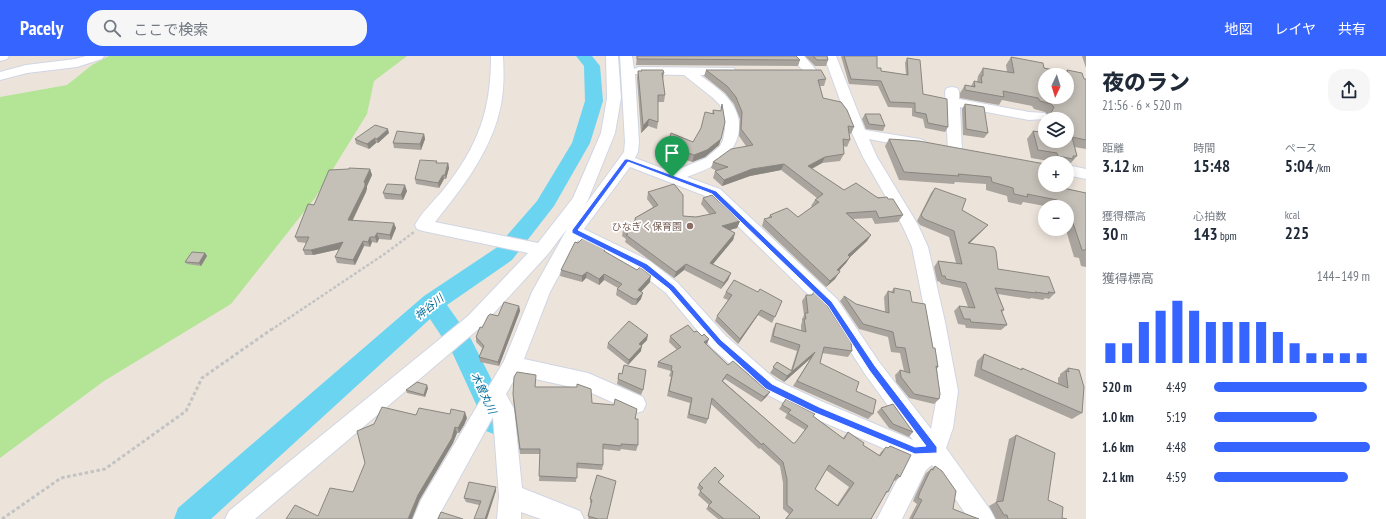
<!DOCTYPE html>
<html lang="ja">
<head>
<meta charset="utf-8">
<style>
  :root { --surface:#fff; --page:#f6f6f7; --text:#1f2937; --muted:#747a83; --accent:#3664fe }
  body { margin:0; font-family:"PT Sans Narrow","Noto Sans JP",sans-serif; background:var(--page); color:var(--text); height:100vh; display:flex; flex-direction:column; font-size:15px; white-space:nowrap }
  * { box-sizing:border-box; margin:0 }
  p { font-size:13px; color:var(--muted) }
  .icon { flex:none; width:22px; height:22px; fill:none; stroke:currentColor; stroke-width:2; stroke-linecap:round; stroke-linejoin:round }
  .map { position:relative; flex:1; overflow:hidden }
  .sheet { display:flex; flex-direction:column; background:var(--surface); width:300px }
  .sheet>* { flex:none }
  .needle { width:26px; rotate:184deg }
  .buttons { position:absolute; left:1038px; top:12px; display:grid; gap:8px }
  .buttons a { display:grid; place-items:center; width:36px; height:36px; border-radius:50%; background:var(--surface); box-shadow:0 2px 10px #0003; font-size:20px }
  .pin { position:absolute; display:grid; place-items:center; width:34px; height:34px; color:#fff; margin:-41px -17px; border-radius:50% 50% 50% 0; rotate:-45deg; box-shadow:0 0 4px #0007 }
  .pin .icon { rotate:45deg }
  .round { display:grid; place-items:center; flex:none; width:42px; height:42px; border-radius:16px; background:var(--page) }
  .head { display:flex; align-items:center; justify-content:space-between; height:68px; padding:0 16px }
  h1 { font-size:22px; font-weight:800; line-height:30px }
  .stats { display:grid; grid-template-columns:repeat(3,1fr); gap:6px; height:68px; padding:4px 16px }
  .stats div { display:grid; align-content:center }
  .stats b { font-size:17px; font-weight:800 }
  .stats small { font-size:11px; font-weight:400 }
  .stats p { font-size:11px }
  .chart { height:112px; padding:8px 16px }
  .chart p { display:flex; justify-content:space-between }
  .chart svg { width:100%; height:72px; margin-top:4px; stroke:var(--accent); stroke-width:6 }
  ul { padding:0 16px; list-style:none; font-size:13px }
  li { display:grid; grid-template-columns:64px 48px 1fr; align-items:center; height:30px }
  li i { height:10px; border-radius:5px; background:var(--accent) }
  header { display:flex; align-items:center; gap:24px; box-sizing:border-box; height:56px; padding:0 20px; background:var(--accent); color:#fff }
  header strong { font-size:19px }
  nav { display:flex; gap:22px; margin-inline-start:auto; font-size:14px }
  .search { width:280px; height:36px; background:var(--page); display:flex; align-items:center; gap:10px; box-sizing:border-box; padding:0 14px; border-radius:16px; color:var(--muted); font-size:15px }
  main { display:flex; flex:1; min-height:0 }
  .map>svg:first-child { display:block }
  .green { fill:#b4e496 }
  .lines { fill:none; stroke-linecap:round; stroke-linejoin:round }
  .river { fill:#6bd4f1; fill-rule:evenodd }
  .minor-casing { stroke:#d0d5e3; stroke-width:2 }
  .path-far1 { stroke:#c3c3c3; stroke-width:2.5; stroke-dasharray:3 2; stroke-linecap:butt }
  .path { stroke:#c3c3c3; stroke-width:3; stroke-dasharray:3.5 2.5; stroke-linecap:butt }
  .minor { fill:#fff; fill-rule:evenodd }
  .wall { fill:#a9a49d; fill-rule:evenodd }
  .shaded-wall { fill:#898680 }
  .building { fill:#c4bfb7; stroke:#898680; fill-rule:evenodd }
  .route { fill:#3664fe; stroke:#fff; fill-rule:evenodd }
  .education-dot { fill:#8d6e63; stroke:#fff; stroke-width:1.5 }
  .labels { text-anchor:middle; stroke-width:3.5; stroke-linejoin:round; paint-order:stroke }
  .education-label { font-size:10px; fill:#785e54; stroke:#fff; text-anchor:end }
  .water-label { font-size:11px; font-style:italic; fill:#0a719d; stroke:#fff }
</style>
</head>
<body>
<header>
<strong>Pacely</strong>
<div class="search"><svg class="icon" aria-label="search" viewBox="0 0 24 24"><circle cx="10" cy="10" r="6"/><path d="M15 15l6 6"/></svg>ここで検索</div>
<nav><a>地図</a><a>レイヤ</a><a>共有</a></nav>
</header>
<main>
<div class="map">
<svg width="1086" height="463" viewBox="0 0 1086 463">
  <rect width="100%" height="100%" fill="#ece4db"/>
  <path class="green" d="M109 0H407L374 25 367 58 315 142 231 248 104 325 0 402V41L67 29 92 9Z"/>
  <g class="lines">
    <path class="river" d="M576 0H592L600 10 603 45 590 87 554 150 512 204 447 249 471 283 506 352C510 362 510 365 506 375L496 379 486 375 482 366V361L452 296 430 263 211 463H174L178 452 424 240 496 192 537 145 572 87 585 45 584 10Z"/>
    <g class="minor-casing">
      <path id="minor" d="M0 0H9L7 3 0 5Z
        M86 0H104L102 3 77 11 27 17 0 24V16L26 9 75 3Z
        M491 0H503C504 17 504 33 501 49 492 94 463 131 435 166L538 187 573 142 601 77 607 42 606 0H618L621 42 615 77 588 144 583 152 624 96 625 86 620 0H632L634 13 639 11 734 12 736 15 734 18 730 19H700C710 27 723 35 730 45 737 54 740 64 739 74 735 103 711 112 687 121L720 133 837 243 879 306 931 373 938 335 927 266 912 191 902 169 863 101 852 77 824 0H836L865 74 920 83 925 85 927 88 925 91 920 93 869 83 877 101 918 169 928 191 945 266 958 335 953 372 946 392 991 455 995 463H969L932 409 926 414 902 463H877L908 403 809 360 762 336 712 292 666 237 638 215 578 184 550 236 524 303 588 317 643 341 646 348 643 355 636 357 585 334 517 319 506 338 514 353 522 432 580 455 584 463H541L521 456V463H497L499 440 493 361 437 463H413L421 444 504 305 532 236 567 173 548 198 482 270 255 463H225L229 455 468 260 528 197 423 175 417 173 415 169C422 156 434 145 444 133 478 90 491 55 491 0ZM635 18 684 19 713 42 720 49 723 56 725 73 723 84 720 90 706 102 672 116 635 102 638 96 639 86ZM630 111 708 141 823 253 865 318 913 384 823 346 776 324 726 280 678 227 650 205 584 173Z
        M791 0H804L817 15 815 18C805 20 797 8 791 0Z
        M952 31 957 32 959 35V43L1029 56 1045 57 1047 60 1045 63 1029 64 960 51 962 94 960 97 955 99 950 97 948 94 945 35 947 32Z
        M1067 109 1086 113V123L1067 119Z"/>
    </g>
    <path class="path-far1" d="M271 274 386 197 414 176"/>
    <path class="path" d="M2 463 61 422 105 413 186 355 202 322 272 273"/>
    <use href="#minor" class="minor"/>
  </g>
  <path class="wall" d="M637 0 800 4 798 10 636 9Z
    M805 0H827L828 4 826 10H815Z
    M841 0H877V12L881 15 906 19 905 7 907 2 923 38 948 71 945 76 925 72 923 63 912 60V52L888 51 878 30 849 28Z
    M1082 0H1086V13V12Z
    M1011 1 1044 12 1066 16 1067 14 1084 23H1086V93L1074 91 1077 100 1070 108H1068L1067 109V107H1048L1049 105 1031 102 1027 83 1033 75 1067 85V63H1046L1048 59 1045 56 1034 53 1032 50 1002 44 999 49 960 42V37L965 29 971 30 974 25 977 26 978 20 983 12 1007 16 1006 9Z
    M641 14 664 17 663 24 665 39 664 46H658V66L657 73 648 70 641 77 637 22 638 15H641Z
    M706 14 826 23 824 30H820L823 42 854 71 851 78 849 77 850 84 847 91 843 90 844 98 840 105 822 107 812 113 844 134 888 143 903 159 898 166 875 168 872 162 853 163 871 179 867 185 850 201 846 207 839 215 835 223 826 231 762 170 764 163 768 162 770 159 798 161 812 151 811 150 815 144 817 142 781 114 750 120 722 130 713 122 715 115H717L711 112 713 106 746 90 739 80 740 63 734 48 725 37 704 20Z
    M965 48 988 77 984 82 963 79 962 53Z
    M713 54 725 66 719 89 705 101 692 106 680 102 669 113 663 111 671 77 693 86 712 58Z
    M865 58 885 70 883 75 866 73 862 63Z
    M389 77 378 87H376L369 93 356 88 355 83Z
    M424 78 425 83 421 94 394 92 393 87Z
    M889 83 1063 132 1086 137V211L1081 210 1079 202 1074 201 1066 174 1060 173H1067V151H1050L1023 146 1021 149 1008 146 1007 140 986 134V128L955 126 954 128 899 124 885 90Z
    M437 107H448L449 112 446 123H444L439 132 416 128 415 123Z
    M370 113 372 119 367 130V132L366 136 353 164 396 172 391 184 379 183 377 187 372 186 370 191 364 190 355 209 337 207 335 201 340 193 313 199H305L303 194 306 187 298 186 295 181 314 149Z
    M935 132 962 154 988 169 983 174 969 187 998 213 1055 237 1049 243 1045 242 1043 244 1031 242 1030 243 998 238 1004 254 1002 256 1007 269 1001 274 966 272 965 269 958 268 954 255 959 250 968 251 961 232 941 228 940 226 937 225 934 211 938 205 956 207 949 181 920 169 917 165 931 137Z
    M407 135 403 144 385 143 383 137Z
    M648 136 683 160 696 161 710 159 701 148 703 142 740 165 737 172 729 174 735 177 733 184 713 208 731 217 728 224 721 233 684 214 674 222 625 186 626 183 622 180 623 174 634 165 635 162 653 151 647 143Z
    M578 187 605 193V196L650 226 641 236V243L636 249H632L616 239 617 233 618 232 604 224 599 229 586 222 582 226 560 220 561 214Z
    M205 197 207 200 201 210 187 208 185 206Z
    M894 232 912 246 933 292 938 311 937 313 939 343 934 348 909 342 896 326 895 319 900 314 904 315 900 297 891 296 888 281 859 273 840 245 844 240 856 248 885 256 884 241 888 235 891 236Z
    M726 236H758L782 245 772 267 758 259 738 288 715 265 717 260 728 244 723 242Z
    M814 236 852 295 848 301 822 297 820 307 856 335 873 358 868 363 793 330 811 302 784 326 770 317 777 306 791 314 797 295 770 286 773 273 776 267 801 275V269L802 266V263L804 259 802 245 806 239H812Z
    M519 250 520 255 499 310 480 306 479 301 482 292 476 286V281L482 272 498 260Z
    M694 276 702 280 706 288 728 309 764 332 770 336 767 340 761 346 725 323 723 325 793 387H795L805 374 785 362 787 358 779 353 786 343 813 360 843 382 848 376 863 389 879 399 881 396 886 391 887 392 890 390 900 421 895 425 894 424 888 436 885 438 871 463H872H785L789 458 783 453V427L780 410 760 392 759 393 711 348 708 363 706 368 687 362 690 347 667 340 671 321 669 320 671 315 657 311 658 306 677 294 669 286 670 280ZM826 414 849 431 837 449 815 433Z
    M647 284 641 290V295L628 309 607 292 608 287Z
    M984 298 1020 314 1022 312 1058 328V322L1060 320V318L1068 312 1082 357 1072 363 974 320 977 305Z
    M619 317 643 334 641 339 617 328Z
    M536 331 592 347 635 363 638 389 636 395 621 393 620 395 603 393V409L602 414 577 412 576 426 539 425 540 398H520L513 343Z
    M428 332 425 341 407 337 406 334Z
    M881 352 913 376 909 381 889 372 877 356Z
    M416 359 467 362 464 369 459 377H457L453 387 420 443 318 460 353 436Z
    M1016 379 1048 444 1062 462 1067 463H996L989 450 996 446 1009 383Z
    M935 410 953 453 979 463H909L917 448 913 445 915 440 926 417Z
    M597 419 607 463H588L591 447H590V443Z
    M724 420 719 426 760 463H718L706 453 709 449 698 439 700 435 697 432 699 428Z
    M496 431V435L479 449 466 446 464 442Z"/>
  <path class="shaded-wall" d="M649 63 648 70 641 77 643 70Z
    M388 73 389 77 378 87 377 83Z
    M424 78 425 83 421 94 420 88Z
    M375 82 376 87 369 93 367 88Z
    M721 83 719 89 705 101 692 106 694 99Z
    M682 95 680 102 669 113 670 107Z
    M825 101 822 107 805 116 808 110Z
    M448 107 449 112 446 123 445 119Z
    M784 108 781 114 750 120 722 130 724 124 752 113Z
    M370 113 372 119 367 130V132L366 136 350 169 348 164 364 126Z
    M443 119 444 123 439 132 438 127Z
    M405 129 407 135 403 144 401 139Z
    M740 165 737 172 719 177 722 170Z
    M394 167 396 172 391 184 390 179Z
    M988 169 964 193 968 187Z
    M377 177 379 183 377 187 375 181Z
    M735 177 733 184 708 214 710 207Z
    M871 179 867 185 850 201 846 207 834 220 837 214 848 199Z
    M370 181 372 186 370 191 368 186Z
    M363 185 364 190 355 209 353 204Z
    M343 186 345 192 313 199 311 194Z
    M205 197 207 200 201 210 199 207Z
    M686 208 684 214 674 222 676 216Z
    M587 216 586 222 582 226V220Z
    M731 217 728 224 721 233 724 227Z
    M839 217 835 223 826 231 830 225Z
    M604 218V224L599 229V223Z
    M651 220 650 226 637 240 638 234Z
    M643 237 641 243 636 249 637 243Z
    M519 250 520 255 499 310 498 306Z
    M761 254 758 259 738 288 740 283Z
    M648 279 647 284 638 293 639 288Z
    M709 283 707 288 704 286Z
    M642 290 641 295 628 309 629 304Z
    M815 296 811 302 784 326 787 320Z
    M427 329 428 332 425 341 424 339Z
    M770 336 767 340 761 346 764 341Z
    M465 356 467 362 464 369 459 377 458 372Z
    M455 371 457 377 453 387 420 443 412 463H408L418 439Z
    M496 431V435L487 463H485Z"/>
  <path class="building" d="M637 0H796L800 4 637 3Z
    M813 0H827L828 4H817Z
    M844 0H877V12H881V15L908 19 907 2 920 4 923 38 947 43 948 71 928 67 926 58 915 56V47L890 46 881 25 851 23Z
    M1011 1 1043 7 1044 12 1068 17 1067 14 1082 17 1084 23H1086V84L1072 81 1077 100H1073V103L1058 100 1057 97 1038 94 1033 75 1045 77V85H1067V63H1052L1051 57 1054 51 1051 48 1040 45 1038 42 1003 35 1004 41 965 34V29L975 31 974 25 982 27 981 20H983V12L1014 17ZM1045 19H1067V41H1045Z
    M641 14H663L664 17H662L665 39H658V66L649 63 643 70 638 15H642Z
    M706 14H821L826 23 818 24 823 42 841 46 847 54 854 71 848 70 850 84 843 83 844 98 825 101 808 110 844 134 856 127 878 142 887 141 888 143H893L903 159 879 162 876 155 846 157 871 179 848 199 850 201 837 214 840 215 839 217 830 225 764 163 772 161 770 159 787 152 798 161 819 146 815 144 823 138 784 108 752 113 724 124 715 115 728 111 713 106 731 93 753 89 741 73 742 56 736 41 727 30Z
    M722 48 725 66 721 83 707 94 694 99 682 95 670 107 664 105 671 77 693 86 701 72 705 56 714 58 713 54 721 55Z
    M965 48 984 51 988 77 966 73Z
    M865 58H880L885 70 869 68Z
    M375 69 388 73 377 83 375 82 367 88 355 83Z
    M397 75 424 78 420 88 393 87Z
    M889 83 919 85 1045 108V129H1062L1063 132 1086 137V194H1082L1073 167 1067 166V151H1060L1057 144 1027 138 1028 141 1014 138 1013 132 992 126 991 121 958 118 959 120 904 116Z
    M1053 101H1055L1056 107H1053Z
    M420 104 437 105 436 107H448L445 119H443L438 127 415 123Z
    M349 112 370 113 364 126 365 127V130L348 164 394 167 390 179 377 177 375 181H370L368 186 363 185 353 204 335 201 343 186 311 194H303L309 181H295L308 148 314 149 329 114 349 113Z
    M387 128 405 129 401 139 383 137Z
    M674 128 683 139V160L696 161 716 157 703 142 712 139 740 165 722 170 735 177 710 207 731 217 724 227 686 208 676 216 626 179 628 178 623 174 636 164 635 162 658 149 648 136Z
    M935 132 966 143 962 154 988 169 968 187 994 191 996 195 998 213 1049 221 1055 237 1048 236 1049 238 1035 236 1036 237 995 232 1004 254H1001L1007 269 971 266 970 263H964L959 250 975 252 966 227 946 223 945 220H942L938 205 962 208 954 175 924 163 921 159Z
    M583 182 605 193 604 195 637 214 640 211 651 220 638 234 643 237 637 243H634L617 233 622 228 604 218 599 223 587 216 582 220 561 214 575 186 578 187Z
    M192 196 205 197 199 207 185 206Z
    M734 224 758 236 760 233 782 245 775 261 761 254 740 283 717 260 732 239 726 236Z
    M894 232 910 235 912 246 925 248 933 292H935L938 311 936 310 940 338 939 343 914 338 901 321 900 314 910 317 905 292 896 291 893 276 863 268 844 240 856 248 889 257 888 235 894 237Z
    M814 236 826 248 851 286 852 295 824 291 820 307 859 326 856 335 876 344 873 358 797 325 815 296 787 320 773 311 777 306 792 315 800 289 773 280 776 267 806 276 804 263H806L805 257H808L806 239H812Z
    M504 246 519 250 498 306 479 301 484 290 476 281 480 271 482 272 488 260 490 258 498 260Z
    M629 265 648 279 639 288 642 290 629 304 608 287Z
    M688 269 694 276 697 275 702 280 704 278 709 283 704 286 728 309 733 305 764 332 770 336 764 341 727 318 722 325 793 387H795L808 370 788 357 791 354 782 349 786 343 815 358 813 360 844 383 848 376 864 387 863 389 880 400 886 391 888 392 890 390 911 399 900 421 897 418 888 436 887 435 871 463H872H786L793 454 787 449V423L783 406 763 387 762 389 712 342 708 363 689 358 692 342 669 335 673 315H671L672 310 658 306 681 291 670 280ZM829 409 854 427 838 450 815 433Z
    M984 298 1022 314V312L1068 332 1066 315 1069 316 1068 312 1079 314 1084 331 1082 357 981 313Z
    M624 309 646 314 643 334 618 323 619 317 622 318Z
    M517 316 536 319 535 331H577V328L591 333 592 347 614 349 615 343 637 353 635 363H638V389L621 388V390L603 388V409L577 407V422L539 420 540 393H520L513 338 514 321Z
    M417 326 427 329 424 339 406 334Z
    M893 348 913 376 893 368 881 352Z
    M382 351 416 359 419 352 450 358 451 353 465 356 463 363 458 372 455 371 452 382 418 439 408 463H286L295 449 318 460 330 432 353 436 365 407 357 375 374 368Z
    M1016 379 1055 397 1048 444 1063 451 1062 462 1067 463H1008L1007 459H1004L996 446 1003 445Z
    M935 410 942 415 956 435 953 453 979 463H912L922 444 918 442 920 436 931 413 933 414Z
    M715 411 724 420 718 426 760 461 759 462 760 463H724L708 450 712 446 700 435 703 432 699 428Z
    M597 419 616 425 607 463H598L588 460 592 444 590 443Z
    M469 426 496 431 485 463H474L481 445 464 442Z
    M441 456 463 463H438Z"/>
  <path class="route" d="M625 103H628L716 135 832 246 875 310 937 391V397L915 398 813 356 766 333 717 288 669 233 642 212 572 177V174ZM628 106 712 138 828 250 869 314 926 390 915 391 819 351 772 328 721 284 674 230 647 208 578 174Z"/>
  <circle class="education-dot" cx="690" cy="170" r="4"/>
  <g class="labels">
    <g class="education-label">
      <text x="682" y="174">ひなぎく保育園</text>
    </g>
    <g class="water-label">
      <text transform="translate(429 251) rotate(-39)" y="4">神谷川</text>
      <text transform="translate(484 337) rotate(65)" y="4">木曽丸川</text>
    </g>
  </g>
</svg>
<div class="buttons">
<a><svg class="needle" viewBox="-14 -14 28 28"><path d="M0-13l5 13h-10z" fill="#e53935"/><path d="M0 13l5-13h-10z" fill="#747a83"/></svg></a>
<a><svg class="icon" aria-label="layers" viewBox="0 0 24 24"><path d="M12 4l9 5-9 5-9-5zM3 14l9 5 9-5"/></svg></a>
<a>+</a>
<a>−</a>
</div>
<div class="pin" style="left:672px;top:121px;background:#1e9e55"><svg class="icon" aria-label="arrive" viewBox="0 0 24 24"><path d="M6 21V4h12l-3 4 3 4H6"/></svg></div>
</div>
<section class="sheet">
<div class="head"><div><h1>夜のラン</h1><p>21:56 · 6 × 520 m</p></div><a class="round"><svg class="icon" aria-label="share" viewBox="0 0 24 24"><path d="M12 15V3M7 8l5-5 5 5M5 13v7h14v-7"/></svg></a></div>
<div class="stats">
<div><p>距離</p><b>3.12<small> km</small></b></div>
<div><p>時間</p><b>15:48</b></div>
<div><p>ペース</p><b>5:04<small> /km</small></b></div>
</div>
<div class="stats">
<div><p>獲得標高</p><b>30<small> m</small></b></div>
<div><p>心拍数</p><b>143<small> bpm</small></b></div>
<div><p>kcal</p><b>225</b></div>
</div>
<div class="chart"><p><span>獲得標高</span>144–149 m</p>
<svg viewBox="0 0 160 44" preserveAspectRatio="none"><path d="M5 44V32M15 44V32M25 44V19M35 44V12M45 44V6M55 44V12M65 44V19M75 44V19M85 44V19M95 44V19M105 44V25M115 44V32M125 44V38M135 44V38M145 44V38M155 44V38"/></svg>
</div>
<ul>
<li><b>520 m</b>4:49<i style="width:98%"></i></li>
<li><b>1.0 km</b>5:19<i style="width:66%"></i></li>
<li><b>1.6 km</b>4:48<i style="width:100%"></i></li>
<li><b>2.1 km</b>4:59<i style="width:86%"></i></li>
</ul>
</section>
</main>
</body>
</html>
